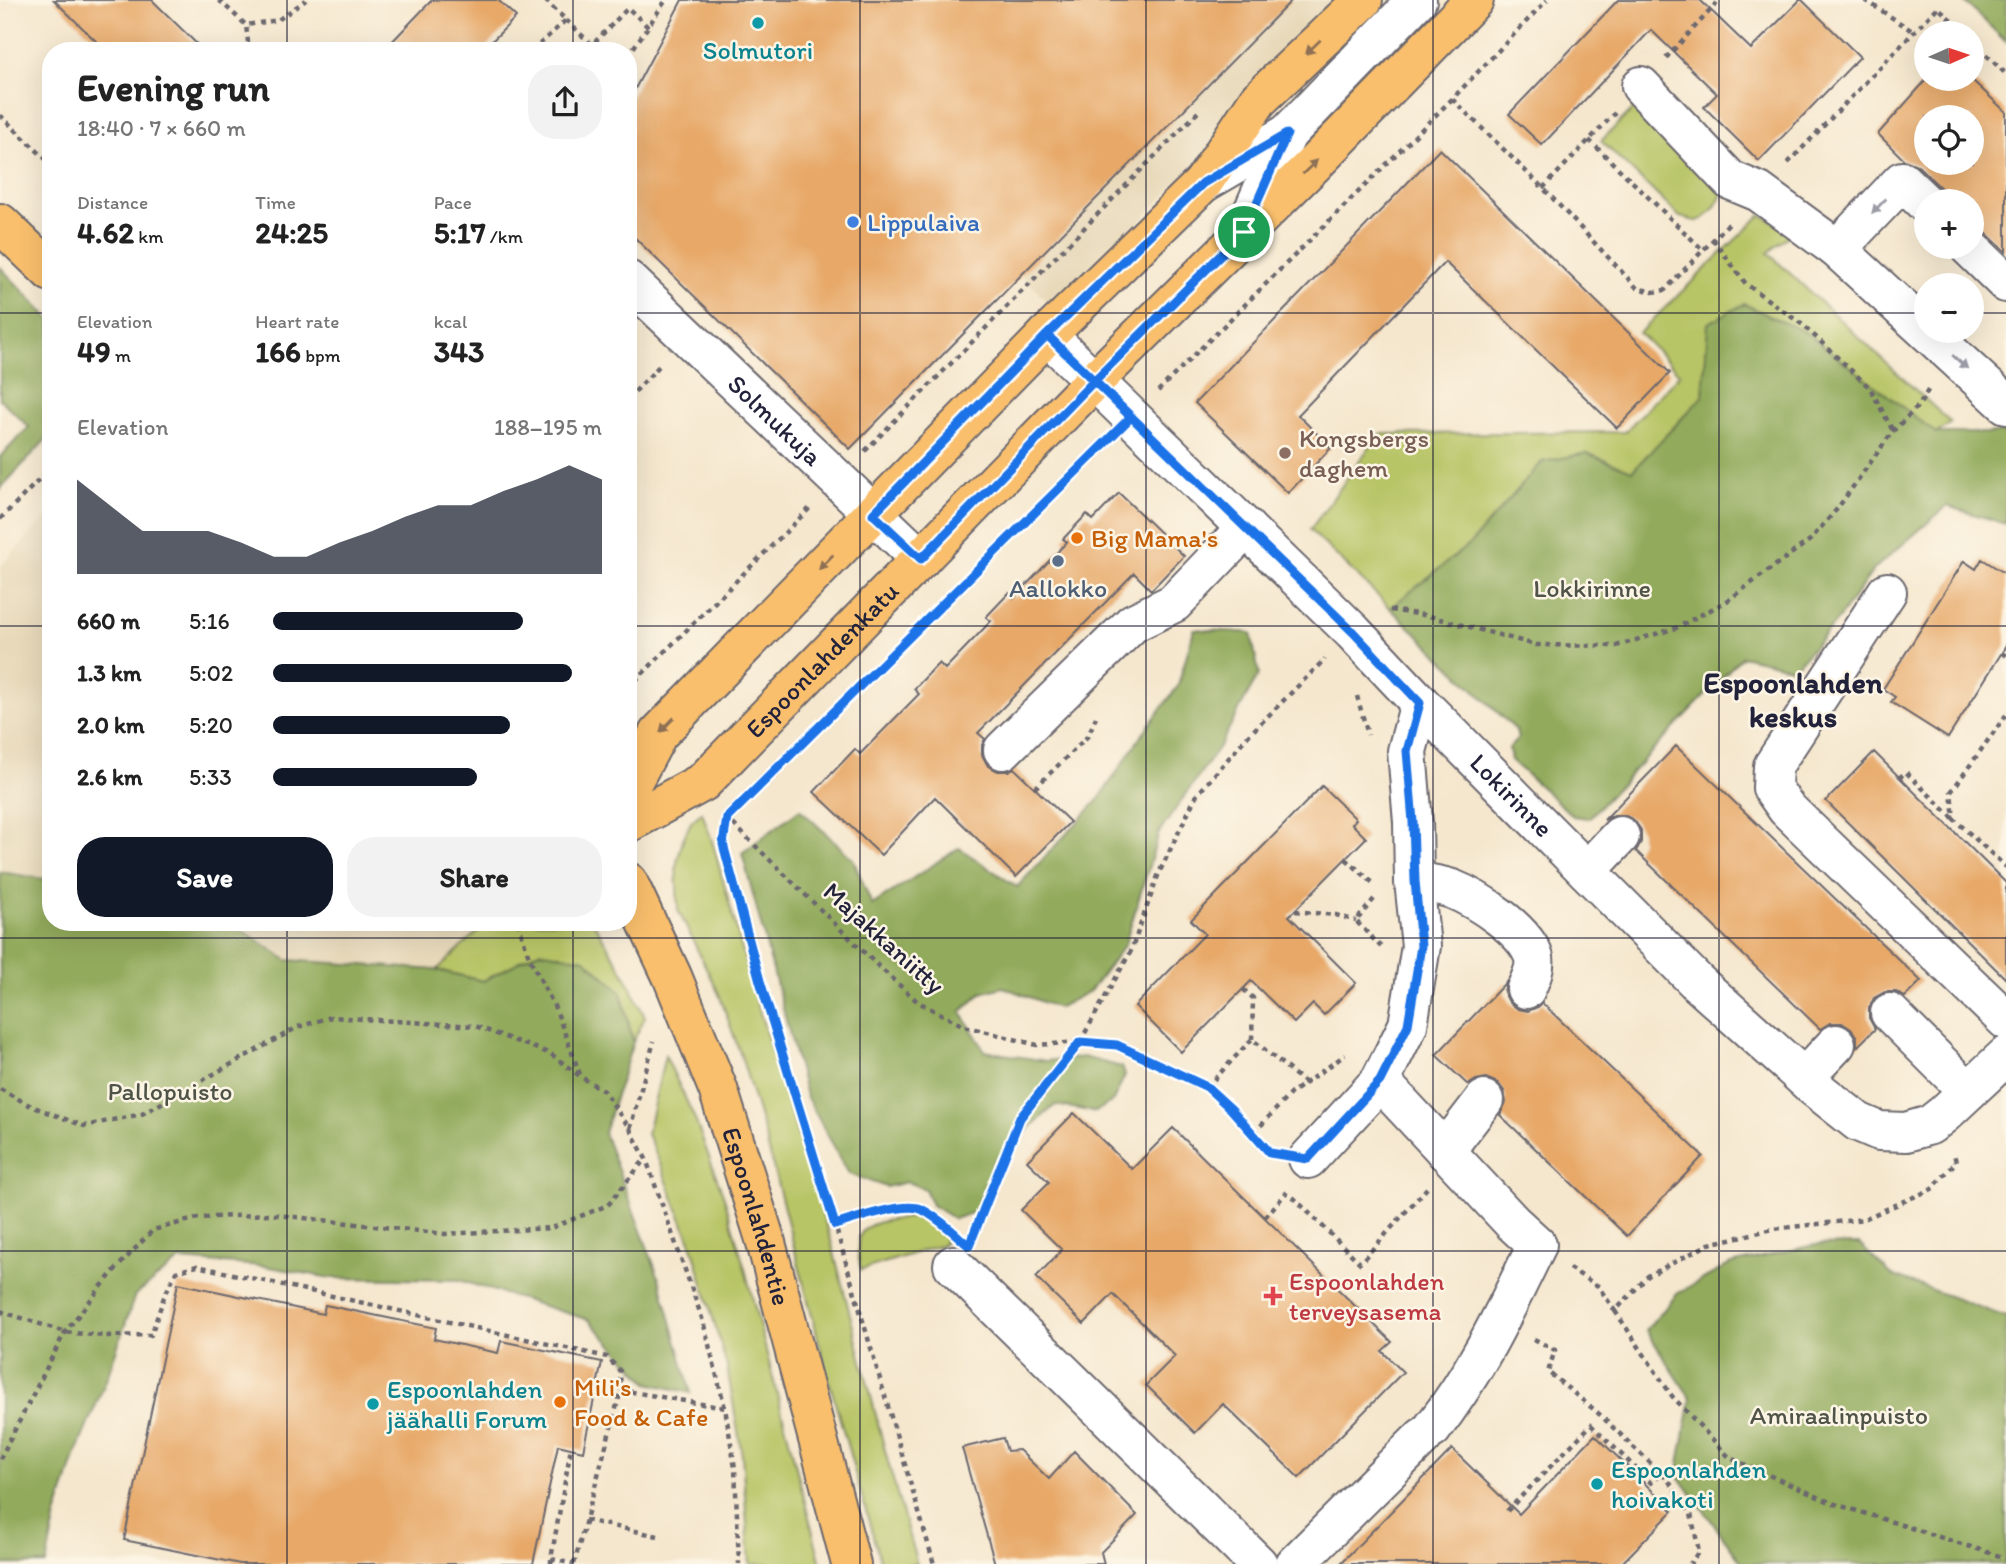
<!DOCTYPE html>
<html lang="en">
<head>
<meta charset="utf-8">
<style>
  :root { --surface:#fff; --page:#f2f2f2; --text:#222; --muted:#767676; --accent:#111827 }
  body { margin:0; font-family:Itim,sans-serif; background:var(--page); color:var(--text); height:100vh; display:flex; flex-direction:column; font-size:26px; white-space:nowrap }
  * { box-sizing:border-box; margin:0 }
  p { font-size:23px; color:var(--muted) }
  .icon { flex:none; width:38px; height:38px; fill:none; stroke:currentColor; stroke-width:2; stroke-linecap:round; stroke-linejoin:round }
  .map { position:relative; flex:1; overflow:hidden }
  .side { position:absolute; left:42px; top:42px; width:595px; height:889px; display:flex; flex-direction:column; background:var(--surface); border-radius:28px; box-shadow:0 7px 28px #0002 }
  .side>* { flex:none }
  .needle { width:46px; rotate:87deg }
  .buttons { position:absolute; left:1914px; top:21px; display:grid; gap:14px }
  .buttons a { display:grid; place-items:center; width:70px; height:70px; border-radius:50%; background:var(--surface); box-shadow:0 7px 28px #0002; font-size:35px }
  .pin { position:absolute; display:grid; place-items:center; width:60px; height:60px; color:#fff; margin:-30px; border:4px solid #fff; border-radius:50%; box-shadow:0 2px 7px #0007 }
  .round { display:grid; place-items:center; flex:none; width:74px; height:74px; border-radius:28px; background:var(--page) }
  .headline { display:flex; align-items:center; justify-content:space-between; height:119px; padding:0 35px }
  h1 { font-size:38px; font-weight:700; line-height:52px }
  .metrics { display:grid; grid-template-columns:repeat(3,1fr); gap:10px; height:119px; padding:7px 35px }
  .metrics div { display:grid; align-content:center }
  .metrics b { font-size:30px; font-weight:700 }
  .metrics small { font-size:19px; font-weight:400 }
  .metrics p { font-size:19px }
  .chart { height:196px; padding:14px 35px }
  .chart p { display:flex; justify-content:space-between }
  .chart svg { width:100%; height:126px; margin-top:7px; fill:var(--accent); opacity:.7 }
  .cta { display:flex; gap:14px; margin-top:auto; padding:14px 35px }
  .cta a { flex:1; height:80px; border-radius:28px; background:var(--accent); color:#fff; font-size:28px; font-weight:700; line-height:80px; text-align:center }
  .cta a+a { background:var(--page); color:var(--text) }
  ul { padding:0 35px; list-style:none; font-size:23px }
  li { display:grid; grid-template-columns:112px 84px 1fr; align-items:center; height:52px }
  li i { height:18px; border-radius:9px; background:var(--accent) }
  .map>svg:first-child { display:block }
  .built { fill:#e8d9ba }
  .green { fill:#b8c566; stroke:#6d7450; stroke-width:2 }
  .forest { fill:#92aa5b; stroke:#5a664b; stroke-width:2 }
  .building { fill:#e7a867; fill-rule:evenodd }
  .lines { fill:none; stroke-linecap:round; stroke-linejoin:round }
  .minor-casing { stroke:#6c676e; stroke-width:42 }
  .major-casing { stroke:#6c676e; stroke-width:42 }
  .path { stroke:#6c676e; stroke-width:4.5; stroke-dasharray:5 5; stroke-linecap:butt }
  .minor { stroke:#fff; stroke-width:38 }
  .major { stroke:#f9bf6d; stroke-width:38 }
  .oneway { fill:#8e7054 }
  .oneway2 { fill:#9c9ca7 }
  .route-casing { stroke:#fff; stroke-width:14 }
  .route { stroke:#1a73e8; stroke-width:9 }
  .grid { fill:none; stroke:#22223b; stroke-width:2; stroke-opacity:0.55 }
  .culture-dot { fill:#0f9aa8; stroke:#fcf5e5; stroke-width:2.5 }
  .shop-dot { fill:#3f7fe0; stroke:#fcf5e5; stroke-width:2.5 }
  .education-dot { fill:#8d6e63; stroke:#fcf5e5; stroke-width:2.5 }
  .food-dot { fill:#e8710a; stroke:#fcf5e5; stroke-width:2.5 }
  .service-dot { fill:#5c6f8a; stroke:#fcf5e5; stroke-width:2.5 }
  .health-dot { fill:#e0444e; stroke:#fcf5e5; stroke-width:2.5 }
  .labels { text-anchor:middle; stroke-width:5; stroke-linejoin:round; paint-order:stroke }
  .culture-label { font-size:26px; fill:#0d838f; stroke:#fcf5e5; text-anchor:start }
  .shop-label { font-size:26px; fill:#366cbe; stroke:#fcf5e5; text-anchor:start }
  .street-label { font-size:26px; fill:#22223b; stroke:#fcf5e5 }
  .education-label { font-size:26px; fill:#785e54; stroke:#fcf5e5; text-anchor:start }
  .food-label { font-size:26px; fill:#c56008; stroke:#fcf5e5; text-anchor:start }
  .service-label { font-size:26px; fill:#4e5e75; stroke:#fcf5e5 }
  .park-label { font-size:26px; fill:#4f5348; stroke:#fcf5e5 }
  .health-label { font-size:26px; fill:#be3a42; stroke:#fcf5e5; text-anchor:start }
  .quarter-label { font-size:30px; font-weight:bold; fill:#22223b; stroke:#fcf5e5 }
</style>
</head>
<body>
<div class="map">
<svg width="2006" height="1564" viewBox="0 0 2006 1564">
  <rect width="100%" height="100%" fill="#fcf5e5"/>
  <filter id="ink" filterUnits="userSpaceOnUse"><feTurbulence type="fractalNoise" baseFrequency=".0143" numOctaves="2"/><feDisplacementMap in="SourceGraphic" scale="14" xChannelSelector="R" yChannelSelector="G"/><feConvolveMatrix kernelMatrix="1 2 1 2 8 2 1 2 1" color-interpolation-filters="sRGB"/></filter>
  <filter id="wash" filterUnits="userSpaceOnUse"><feTurbulence type="fractalNoise" baseFrequency=".00686" numOctaves="4" result="noise"/><feDisplacementMap in="SourceGraphic" scale="28" xChannelSelector="R" yChannelSelector="G"/><feGaussianBlur stdDeviation="1.57" result="paint"/><feColorMatrix in="noise" values="0 0 0 0 0 0 0 0 0 0 0 0 0 0 0 0 0 1.4 0 .05"/><feComposite in="paint" operator="in"/></filter>
  <g filter="url(#wash)">
    <rect width="100%" height="100%" fill="#f5e7ce"/>
    <path class="built" d="M760 0H1349L1056 311Z
      M51 512V880L0 872V567Z
      M230 922H488L437 970 287 960Z"/>
    <path class="green" d="M1637 105 1724 189C1719 200 1711 218 1697 221 1692 221 1685 218 1680 217L1601 141Z
      M1761 215 1794 231 1768 253 1951 423 1937 433H2006V524L1947 506 1874 569 1836 622 1794 668 1742 656 1589 818 1573 816 1511 760 1509 748 1518 739 1516 730 1310 530 1379 434 1625 432 1680 374 1639 333Z
      M702 812 713 844 755 997 831 1241 888 1462 917 1564H881L828 1377 764 1132 741 1056 719 994 678 910 676 866 683 839 691 822Z
      M488 922H593L624 973 645 1017 633 1042 621 992 539 951 483 981 437 970Z
      M665 1055 694 1117 724 1197 745 1269 821 1564H750L742 1455 727 1367 693 1249 661 1166 647 1134Z
      M904 1218C919 1217 948 1222 945 1242L941 1245 861 1270C851 1227 865 1223 904 1218Z"/>
    <path class="forest" d="M1963 0H2006V42Z
      M0 267 51 320V434L0 489V457L29 427 0 399Z
      M1744 304 1807 333 1936 433H2006V524L1947 506 1874 569 1836 622 1794 668 1742 656 1589 818 1573 816 1511 760 1509 748 1518 739 1516 730 1390 608 1472 542 1542 462 1587 453 1632 471 1703 396 1708 323Z
      M1194 629 1251 633 1259 674 1220 745 1159 833 1125 944 1090 991 1058 1008 1003 987 981 993 961 1012 985 1051 1046 1061 1083 1057 1122 1067 1125 1075 1113 1101 1095 1112 1055 1105 995 1160 975 1212 954 1219 932 1205 925 1189 907 1182 886 1187 849 1174 806 1096 742 853 800 809 853 859 872 905 959 848 1017 887 1099 799 1141 736 1178 686Z
      M0 872 51 880V922H230L287 960 437 970 483 981 539 951 585 959 621 992 633 1042 604 1133 659 1278 691 1393 648 1383 589 1320 459 1280 331 1278 264 1266 180 1260 135 1295 107 1378 76 1453 56 1516 46 1564H0Z
      M1859 1244 1891 1275 2006 1317V1564H1743L1677 1474 1691 1399 1646 1330 1679 1292 1731 1264 1814 1245Z"/>
    <g id="blocks">
      <path class="building" d="M54 0H152L204 51H106Z
        M432 0H498L516 17 482 51H383Z
        M682 0H1292L850 449 628 231V102Z
        M1618 0H1700L1751 49 1800 0H1802L1860 57 1759 161 1704 107 1717 94 1651 30 1542 145 1509 114Z
        M1927 79H1971L2006 112V252L1984 231 1972 225V201H1948L1942 189 1917 165 1904 160 1878 134ZM1927 117H1972V163H1927Z
        M1440 149 1670 373 1617 428 1445 262 1298 415 1331 448 1288 493 1195 403Z
        M1119 493 1184 556 1151 590 1134 573 978 733 985 739 982 745V755L988 766 998 771H1008L1014 768 1070 822 1016 877 935 797 881 855 814 792 855 749 860 754 919 694 914 689 939 663 945 669 991 621 986 617 1009 593 1014 598 1067 542 1063 539 1087 514 1093 520Z
        M1982 559 2006 574V646L1948 738 1891 702 1895 697 1883 689 1964 561 1976 569Z
        M1676 746 1921 981 1905 997 1896 992H1885L1874 998 1869 1008V1018L1875 1029 1857 1047V1037L1851 1029 1842 1023H1830L1820 1029 1636 851 1641 842V830L1634 820 1624 815H1614L1604 820Z
        M1874 752 2006 883V979L1826 801Z
        M1322 786 1356 819 1352 824 1366 838 1289 916 1356 983 1324 1015 1313 1004 1294 1023 1251 981 1181 1052 1135 1006 1205 934 1191 920Z
        M1506 982 1504 992 1509 1002 1518 1009 1528 1011 1538 1007 1542 1003 1703 1156 1627 1236 1500 1115 1506 1102 1504 1091 1498 1083 1486 1078 1476 1080 1468 1085 1436 1055Z
        M1074 1113 1132 1169 1173 1128 1392 1342 1382 1351 1403 1372 1299 1478 1223 1404 1195 1433 1146 1385 1175 1356 1113 1294 1084 1324 1036 1277 1062 1250 1021 1210 1049 1182 1027 1161Z
        M178 1283 323 1314 325 1305 436 1328 434 1339 498 1353 501 1341 602 1362 583 1451 558 1445 533 1564H240L124 1540Z
        M1595 1435 1673 1511 1621 1564H1340L1452 1449 1519 1514Z
        M1003 1438 1007 1451 1019 1450 1049 1479 1074 1451 1137 1515 1101 1552 1104 1564H995L962 1448Z"/>
    </g>
  </g>
  <g filter="url(#ink)">
    <use href="#blocks" fill-opacity="0" stroke="#6c676e" stroke-width="2"/>
    <g class="lines">
      <g class="minor-casing">
        <g id="minor">
          <path d="M1641 86 1730 180 1759 192 1837 249"/>
          <path d="M1203 183 1287 134 1417 0"/>
          <path d="M1927 205 1902 181 1837 249 2006 404"/>
          <path d="M1244 232 1287 134"/>
          <path d="M1969 247 2006 283"/>
          <path id="s1" d="M628 280 921 559"/>
          <path id="s2" d="M1047 335 1353 632 1420 703 1698 983 1815 1088 1858 1122 1879 1131 1906 1132 1930 1125 1944 1114 2006 1056"/>
          <path d="M1887 592 1773 766 1772 788 1787 809 2006 1020"/>
          <path d="M1003 750 1133 623 1174 603 1246 528"/>
          <path d="M1587 871 1620 836"/>
          <path d="M1414 881C1427 883 1440 885 1452 889 1477 899 1526 930 1534 958 1536 968 1530 980 1526 989"/>
          <path d="M1890 1013 1968 1091"/>
          <path d="M1804 1078 1836 1044"/>
          <path d="M1380 1081 1513 1223 1537 1245C1506 1309 1476 1373 1432 1429"/>
          <path d="M1445 1151 1484 1100"/>
          <path d="M1308 1159 1380 1081 1408 1025 1421 946 1414 881 1413 822 1407 751 1420 703"/>
          <path d="M953 1265 1258 1564"/>
          <path d="M1295 1564 1423 1437"/>
        </g>
      </g>
      <g class="major-casing">
        <g id="major">
          <path d="M0 223 51 272"/>
          <path d="M628 790 658 734 1047 335 1203 183 1258 100 1363 0"/>
          <path id="s3" d="M628 823 703 782 1094 381 1315 163 1474 0"/>
          <path id="s4" d="M628 882 672 976 718 1089 765 1239 851 1564"/>
        </g>
      </g>
      <path class="path" d="M219 0 246 25 278 20 306 0
        M1865 0 1914 32
        M566 20 592 45 628 8 648 27
        M1972 41 2006 74
        M242 51 248 42 246 25
        M532 51 566 20 545 0
        M628 56 666 0
        M1666 58 1720 0
        M1452 99 1543 188 1637 288 1653 292 1665 290 1730 222
        M0 115 51 164
        M1589 140 1703 250
        M1788 163 1938 7 1964 33
        M1543 188 1615 113
        M1713 239 1746 284 1803 325 1870 388 1893 431
        M1158 391 1452 99 1547 0
        M628 399 661 364
        M628 428 633 433
        M865 451 1200 110
        M0 519 51 468
        M1390 610 1429 616 1536 645 1616 646 1676 628 1727 601 1810 540 1837 509 1893 431 1920 404 1930 387
        M2002 653 2006 656
        M628 688 810 508
        M1357 696 1368 735
        M2006 715 1951 792 1954 819 2006 867
        M1899 778 1906 772 1953 818
        M1035 788 1088 736 1096 717
        M751 795 1105 444
        M735 811 728 818 723 844 760 981 835 1225 934 1564
        M726 817 876 964 918 1002 964 1026 1037 1045 1080 1042 1117 1045 1207 1087 1231 1109 1269 1152
        M1346 859 1373 883
        M1374 899 1356 921 1381 947
        M1295 911 1336 915 1356 921
        M518 922 529 957 556 1010 581 1077
        M1243 989 1253 998 1252 1039
        M1207 1087 1252 1039 1305 1083
        M0 1089 31 1106 84 1126 142 1114 298 1027 331 1017 475 1026 551 1054 581 1077 604 1091 630 1129 646 1159 703 1321 725 1408 735 1468 739 1564
        M630 1129 654 1041
        M1254 1133 1291 1093 1345 1055
        M1293 1197 1360 1263 1427 1188
        M1265 1217 1287 1192
        M835 1225 891 1209 919 1208 945 1225
        M974 1232 1020 1118 1080 1042 1131 951 1159 873 1196 796 1246 738 1325 659
        M1569 1268 1598 1286 1615 1311 1648 1276 1709 1244 1773 1229 1864 1219 1932 1189 1956 1162 1954 1154
        M0 1311 65 1332 105 1336 151 1335 164 1297 176 1272 197 1266 607 1357 620 1371 621 1390
        M1615 1311 1672 1396 1730 1458 1832 1503 2006 1558
        M1534 1339 1555 1350 1548 1372 1597 1412 1668 1480 1691 1514 1699 1551 1690 1564
        M0 1459 65 1332 113 1272 153 1230 198 1218 269 1214 445 1234 551 1228 608 1205 645 1159
        M1507 1511 1591 1425 1651 1483 1661 1474
        M585 1520 658 1536
        M551 1559 574 1564
        M551 1564V1559L571 1448
        M574 1564 621 1390 725 1408"/>
      <use href="#minor" class="minor"/>
      <use href="#major" class="major"/>
    </g>
    <defs><path id="oneway-solid" d="M-6-.8H1V-3.2L6.5 0L1 3.2V.8H-6Z" transform="scale(1.75)"/></defs>
    <g class="oneway">
      <use href="#oneway-solid" transform="translate(1313 47) rotate(136)"/>
      <use href="#oneway-solid" transform="translate(1310 167) rotate(-44)"/>
      <use href="#oneway-solid" transform="translate(826 562) rotate(134)"/>
      <use href="#oneway-solid" transform="translate(667 725) rotate(134)"/>
    </g>
    <g class="oneway2">
      <use href="#oneway-solid" transform="translate(1879 206) rotate(134)"/>
      <use href="#oneway-solid" transform="translate(1960 362) rotate(42)"/>
    </g>
  </g>
  <g class="lines" filter="url(#ink)">
    <g class="route-casing">
      <path id="route" d="M1244 232 1094 381 921 559 873 514 1047 335 1131 417 727 818 723 844 760 981 835 1225C854 1219 903 1202 921 1209 939 1218 954 1233 969 1246L1020 1118 1080 1042 1117 1045 1207 1087 1231 1109 1270 1153 1308 1159 1380 1081 1408 1025 1421 946 1415 881 1413 822 1407 751 1420 703 1353 632 1047 335 1203 183 1287 134 1244 232"/>
    </g>
    <use href="#route" class="route"/>
  </g>
  <path class="grid" d="M287 0V51M573 0V51M860 0V1564M1146 0V1564M1433 0V1564M1719 0V1564M0 313H51M628 313H1927M1972 313H2006M0 626H51M628 626H2006M287 922V1564M573 922V1564M0 938H2006M0 1251H2006"/>
  <g class="culture-dot">
    <circle cx="758" cy="23" r="7"/>
    <circle cx="373" cy="1404" r="7"/>
    <circle cx="1597" cy="1484" r="7"/>
  </g>
  <circle class="shop-dot" cx="853" cy="222" r="7"/>
  <circle class="education-dot" cx="1285" cy="453" r="7"/>
  <g class="food-dot">
    <circle cx="1077" cy="538" r="7"/>
    <circle cx="560" cy="1402" r="7"/>
  </g>
  <circle class="service-dot" cx="1058" cy="561" r="7"/>
  <path class="health-dot" d="M1269.5 1285.5h7v7h7v7h-7v7h-7v-7h-7v-7h7z"/>
  <g class="labels">
    <g class="culture-label">
      <text x="758" y="59" text-anchor="middle">Solmutori</text>
      <text x="387" y="1398">Espoonlahden<tspan x="387" dy="30">jäähalli Forum</tspan></text>
      <text x="1611" y="1478">Espoonlahden<tspan x="1611" dy="30">hoivakoti</tspan></text>
    </g>
    <g class="shop-label">
      <text x="867" y="231">Lippulaiva</text>
    </g>
    <g class="street-label">
      <text dy="9" stroke="none"><textPath href="#s1" startOffset="203">Solmukuja</textPath></text>
      <text dy="9" stroke="none"><textPath href="#s3" startOffset="256">Espoonlahdenkatu</textPath></text>
      <text dy="9" stroke="none"><textPath href="#s2" startOffset="654">Lokirinne</textPath></text>
      <text transform="translate(884 938) rotate(42)" y="9">Majakkaniitty</text>
      <text dy="9" stroke="none"><textPath href="#s4" startOffset="359">Espoonlahdentie</textPath></text>
    </g>
    <g class="education-label">
      <text x="1299" y="447">Kongsbergs<tspan x="1299" dy="30">daghem</tspan></text>
    </g>
    <g class="food-label">
      <text x="1091" y="547">Big Mama's</text>
      <text x="574" y="1396">Mili's<tspan x="574" dy="30">Food &amp; Cafe</tspan></text>
    </g>
    <g class="service-label">
      <text x="1058" y="597">Aallokko</text>
    </g>
    <g class="park-label">
      <text x="1592" y="597">Lokkirinne</text>
      <text x="170" y="1100">Pallopuisto</text>
      <text x="1839" y="1424">Amiraalinpuisto</text>
    </g>
    <g class="health-label">
      <text x="1289" y="1290">Espoonlahden<tspan x="1289" dy="30">terveysasema</tspan></text>
    </g>
    <g class="quarter-label">
      <text x="1793" y="693">Espoonlahden<tspan x="1793" dy="34">keskus</tspan></text>
    </g>
  </g>
</svg>
<div class="buttons">
<a><svg class="needle" viewBox="-14 -14 28 28"><path d="M0-13l5 13h-10z" fill="#e53935"/><path d="M0 13l5-13h-10z" fill="#767676"/></svg></a>
<a><svg class="icon" aria-label="locate" viewBox="0 0 24 24"><circle cx="12" cy="12" r="6"/><path d="M12 2v4M12 18v4M2 12h4M18 12h4"/></svg></a>
<a>+</a>
<a>−</a>
</div>
<div class="pin" style="left:1244px;top:232px;background:#1e9e55"><svg class="icon" aria-label="arrive" viewBox="0 0 24 24"><path d="M6 21V4h12l-3 4 3 4H6"/></svg></div>
<section class="side">
<div class="headline"><div><h1>Evening run</h1><p>18:40 · 7 × 660 m</p></div><a class="round"><svg class="icon" aria-label="share" viewBox="0 0 24 24"><path d="M12 15V3M7 8l5-5 5 5M5 13v7h14v-7"/></svg></a></div>
<div class="metrics">
<div><p>Distance</p><b>4.62<small> km</small></b></div>
<div><p>Time</p><b>24:25</b></div>
<div><p>Pace</p><b>5:17<small> /km</small></b></div>
</div>
<div class="metrics">
<div><p>Elevation</p><b>49<small> m</small></b></div>
<div><p>Heart rate</p><b>166<small> bpm</small></b></div>
<div><p>kcal</p><b>343</b></div>
</div>
<div class="chart"><p><span>Elevation</span>188–195 m</p>
<svg viewBox="0 0 160 44" preserveAspectRatio="none"><path d="M0 44V11L10 20L20 29L30 29L40 29L50 33L60 38L70 38L80 33L90 29L100 24L110 20L120 20L130 15L140 11L150 6L160 11V44z"/></svg>
</div>
<ul>
<li><b>660 m</b>5:16<i style="width:76%"></i></li>
<li><b>1.3 km</b>5:02<i style="width:91%"></i></li>
<li><b>2.0 km</b>5:20<i style="width:72%"></i></li>
<li><b>2.6 km</b>5:33<i style="width:62%"></i></li>
</ul>
<div class="cta"><a>Save</a><a>Share</a></div>
</section>
</div>
</body>
</html>
